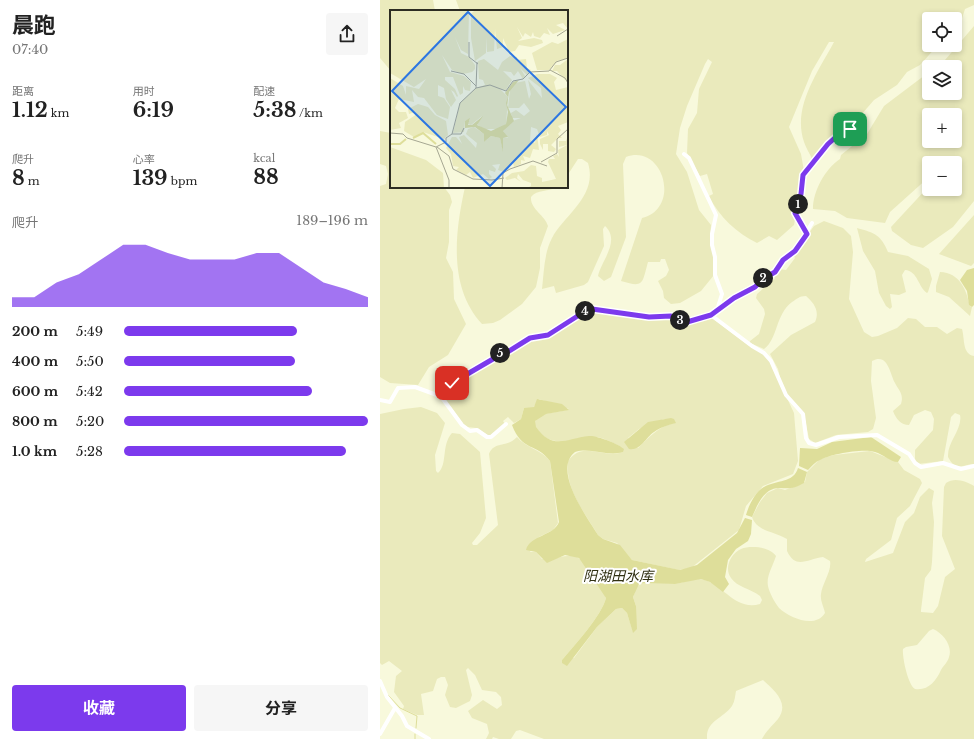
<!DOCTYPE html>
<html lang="zh">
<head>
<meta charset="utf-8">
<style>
  :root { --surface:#fff; --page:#f6f6f6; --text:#222; --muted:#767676; --accent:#7c3aed }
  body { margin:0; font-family:"Libre Baskerville","Noto Sans SC",serif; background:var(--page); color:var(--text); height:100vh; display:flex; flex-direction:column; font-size:15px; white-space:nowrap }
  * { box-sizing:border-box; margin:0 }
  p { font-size:13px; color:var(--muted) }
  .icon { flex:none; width:22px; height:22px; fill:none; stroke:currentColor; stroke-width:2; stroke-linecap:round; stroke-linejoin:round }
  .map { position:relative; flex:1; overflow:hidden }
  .sheet { display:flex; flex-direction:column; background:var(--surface); width:380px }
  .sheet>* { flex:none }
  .buttons { position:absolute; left:542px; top:12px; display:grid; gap:8px }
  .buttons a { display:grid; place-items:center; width:40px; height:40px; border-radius:4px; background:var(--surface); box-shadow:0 2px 6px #0003; font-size:20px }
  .pin { position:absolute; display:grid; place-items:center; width:34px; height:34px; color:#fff; margin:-17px; border-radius:8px; box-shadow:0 2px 6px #0006 }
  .km { position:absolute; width:20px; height:20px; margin:-10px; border-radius:50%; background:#222; color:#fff; font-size:11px; line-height:20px; text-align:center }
  .round { display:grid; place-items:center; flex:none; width:42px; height:42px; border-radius:4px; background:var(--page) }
  .summary { display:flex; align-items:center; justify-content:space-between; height:68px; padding:0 12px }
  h1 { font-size:22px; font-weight:700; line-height:30px }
  .metrics { display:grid; grid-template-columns:repeat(3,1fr); gap:6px; height:68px; padding:4px 12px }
  .metrics div { display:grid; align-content:center }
  .metrics b { font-size:20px; font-weight:700 }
  .metrics small { font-size:11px; font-weight:400 }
  .metrics p { font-size:11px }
  .chart { height:112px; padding:8px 12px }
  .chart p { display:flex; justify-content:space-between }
  .chart svg { width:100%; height:72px; margin-top:4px; fill:var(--accent); opacity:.7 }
  .button { display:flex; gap:8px; margin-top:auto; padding:8px 12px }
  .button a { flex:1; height:46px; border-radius:4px; background:var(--accent); color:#fff; font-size:16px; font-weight:700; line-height:46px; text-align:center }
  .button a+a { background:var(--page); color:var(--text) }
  ul { padding:0 12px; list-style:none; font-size:13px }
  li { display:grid; grid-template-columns:64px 48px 1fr; align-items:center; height:30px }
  li i { height:10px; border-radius:5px; background:var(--accent) }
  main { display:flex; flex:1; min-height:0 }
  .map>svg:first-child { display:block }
  .green { fill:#eaeabc; fill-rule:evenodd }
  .water { fill:#dede9a }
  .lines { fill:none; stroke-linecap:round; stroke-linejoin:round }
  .stream { stroke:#dede9a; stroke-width:1 }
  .street { stroke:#fff; stroke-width:4 }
  .route-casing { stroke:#fff; stroke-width:8 }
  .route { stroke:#7c3aed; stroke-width:5 }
  .labels { text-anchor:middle; stroke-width:4; stroke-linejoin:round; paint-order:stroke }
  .water-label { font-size:14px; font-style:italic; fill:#313113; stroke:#fff }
  .inset-river { fill:none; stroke:#dede9a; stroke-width:2 }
  .inset-road { fill:none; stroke:#a6a792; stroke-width:1 }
  .view { fill:#2c76e2; fill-opacity:0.15; stroke:#2c76e2; stroke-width:2 }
  .inset-edge { fill:none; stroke:#2c2c22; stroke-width:2 }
</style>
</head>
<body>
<main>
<section class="sheet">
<div class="summary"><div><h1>晨跑</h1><p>07:40</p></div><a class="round"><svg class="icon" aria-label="share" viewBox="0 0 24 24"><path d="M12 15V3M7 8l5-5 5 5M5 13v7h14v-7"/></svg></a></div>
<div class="metrics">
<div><p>距离</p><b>1.12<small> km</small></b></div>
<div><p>用时</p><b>6:19</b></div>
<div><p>配速</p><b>5:38<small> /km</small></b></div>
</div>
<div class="metrics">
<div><p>爬升</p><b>8<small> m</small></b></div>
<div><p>心率</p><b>139<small> bpm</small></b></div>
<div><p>kcal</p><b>88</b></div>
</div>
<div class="chart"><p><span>爬升</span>189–196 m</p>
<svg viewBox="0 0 160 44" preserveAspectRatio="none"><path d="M0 44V38L10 38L20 29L30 24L40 15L50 6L60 6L70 11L80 15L90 15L100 15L110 11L120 11L130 20L140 29L150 33L160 38V44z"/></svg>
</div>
<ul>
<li><b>200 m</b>5:49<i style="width:71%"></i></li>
<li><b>400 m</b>5:50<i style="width:70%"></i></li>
<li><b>600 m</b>5:42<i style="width:77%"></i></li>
<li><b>800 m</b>5:20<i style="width:100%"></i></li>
<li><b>1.0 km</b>5:28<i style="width:91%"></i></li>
</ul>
<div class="button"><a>收藏</a><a>分享</a></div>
</section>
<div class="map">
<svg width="594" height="739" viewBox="0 0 594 739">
  <rect width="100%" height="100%" fill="#f8f9dc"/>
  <path class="green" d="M0 0H53L55 11H11V71L0 58Z
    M76 0H594V5L585 9 579 28 575 31V19H549V45H558L540 65 527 72 517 85 494 100 469 129 454 136 432 159C430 154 426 148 424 142 412 107 438 72 454 42H449L432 71 409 127 421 154 424 171 414 225 397 240 389 236 377 243C357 233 339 217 329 196L333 194 327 174 320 176 307 153 308 129 317 113 319 89 332 62 328 59 325 64 307 106 300 128 296 154 307 172 319 210 331 225 330 241 335 260 334 275 321 291 300 303 291 304 284 298 283 291 278 281 286 276 289 270 285 259H281L280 262H268C262 284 264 288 241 281L262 218C302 208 283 143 246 157L243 164 246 237 231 277 224 281 218 276C221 261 241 241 225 226L223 229 224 246 208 282 204 285 176 293 174 286 162 289C164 272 164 253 172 238 185 214 218 196 208 163L202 159H198L187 176V11H80Z
    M594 26V201L573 227 543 248 531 245 512 231 511 227 549 186V189H575V163H568L567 161 565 163H549V177L510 212 505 223 467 218 455 211 433 209C433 191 445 169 460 159L461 155 487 134 504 106 549 72V93H575V67H556L565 60ZM549 115H575V141H549Z
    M0 131 11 133V187H64L70 195 72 202 69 210V242L66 258 73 272 74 299 86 324 68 355 49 367 38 385 10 383 0 377V186L6 184 8 174 6 166 0 164Z
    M85 187H177C169 192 157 189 151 197 150 209 165 215 168 226L160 248V268L156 287 142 304 120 320 113 323 102 324C68 287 75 232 85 187Z
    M594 215V263L591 266 559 254Z
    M444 221 463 228 471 236 473 252 469 299 484 332 492 337 498 336 517 328 528 318 536 319 545 327H557L567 334 577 328 582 329C585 339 582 354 594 356V464C581 465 576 472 568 457 567 442 583 429 580 415L575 413 571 417 563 461 538 464 535 459V450L553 430 554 419 551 412 545 410 534 415 529 425C521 425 516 419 513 411L521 404C524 394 519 391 515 383 510 374 508 352 492 361L491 381 496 418 493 429 488 432 456 435 435 443 429 439 424 414 408 396 402 386 398 369 390 354 411 335 435 322C440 311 434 303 426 296 419 296 417 299 412 302 395 315 398 339 384 349L370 343V341L379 334 385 314 384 309 376 298 377 294 395 278 393 275 399 269 406 270 415 258 413 255 434 226Z
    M477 228C495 233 501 235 508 252L528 256 549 269 552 279 548 292 547 293C538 287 538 271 525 270L522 275 526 292 519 295 510 294 512 307 510 309 506 306 499 293 495 271 483 251Z
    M560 272C580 273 586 289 590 306L592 307 590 316 569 297 556 292V286Z
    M210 311 269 319 291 318 307 324 329 317 333 319 368 345 379 351 389 360 414 413 418 461 413 474 383 486 366 506 359 530 311 568 299 570 252 560 237 543 223 539 218 535C204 512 185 489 188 461 203 440 223 459 243 452L239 446C233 443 222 437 216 437 193 438 168 452 154 424 158 410 178 414 189 409L159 399 153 408H144L141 419 134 423 128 417 123 421 125 424 111 435H108L96 428 87 427 83 424 63 396 75 384 112 362 120 355 130 353 151 340 169 337ZM284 419H294V423C277 427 270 437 258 448L248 438 259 429Z
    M41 407 57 413 65 423 55 455 56 471 58 473C68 464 61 445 72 433L80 434 100 452 106 518 100 533 92 543 93 545H97L118 525 109 454C114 441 127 448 137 437 146 448 162 450 170 461L178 523 173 530 159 537 150 552H156L162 559C189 559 197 544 212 578 216 585 224 590 226 598 222 615 194 646 182 660L194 658 217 627 236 609 242 608 247 613 253 632 256 606 253 597 257 586C270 579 286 585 300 583 308 581 317 577 325 580 344 586 356 611 380 604L382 600 380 596C371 589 357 587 351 578 344 569 350 554 361 549 371 545 390 547 396 556 393 566 386 576 388 586 389 592 395 603 399 608 410 618 435 629 445 613 444 607 440 601 441 594 442 584 452 571 450 561L443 557C427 559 416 570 407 551V539C395 531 377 532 372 517L380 502 387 493 398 488 405 490 425 482 427 472 440 459 454 455 490 451 518 462 524 470 540 479 542 483 530 506 517 518 511 540 486 559 485 562 513 553 525 522 534 513 540 497 549 488 554 491 552 503 554 522 552 562 551 570 545 578 541 610V612L553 613 558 606 565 577 575 569 562 536 564 487 566 483C574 477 586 481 594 486V739H382C386 731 392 726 398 719 410 703 394 690 383 680L356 691C355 696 355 701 352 706 343 719 326 720 327 739H164L140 730 136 731 131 739H119L113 737 112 739H106L109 733 107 724 92 718 88 711 103 700 117 709 122 705 121 697 116 692 102 690 95 675 88 668 86 670 92 695 90 701 76 708 70 707 65 695 68 685 65 677H61L57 679 53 691 41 694 44 715H37L23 709 24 706 14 692 16 676 22 671 9 661 2 665 0 663V414L24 409ZM553 629C563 633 573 646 569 657 568 662 563 666 561 670 556 681 548 691 535 689 528 685 522 657 523 649L526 647 537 645 549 631Z"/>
  <path class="water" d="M594 268V305L592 307 589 305 587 291 580 280 587 270Z
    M157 399 182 404 189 410 166 414 155 421 156 427C173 451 187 438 209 436 216 435 239 444 244 449L243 452C227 457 211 447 195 452 172 470 207 517 218 535L223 539 240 545 252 560 300 570 317 565 357 533 365 518 372 520 371 534 368 541 356 549 348 560 345 577 349 584 343 592 330 582 321 579 295 584 268 583 259 584 253 597 256 606 257 629 253 633 247 613 242 608 236 609 217 627 187 666 182 663V660C194 646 222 615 226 598L199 558 185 555 167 563 156 552 146 550C150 535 174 536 179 522L170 461C157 443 142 452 132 425L141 419 144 408 154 407Z
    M291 418 294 419 296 423C288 425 281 427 274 432 265 438 261 451 249 449L244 442 268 422Z
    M491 437 521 457 518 462C510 462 503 454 495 452 484 448 450 454 440 460 435 462 432 466 428 470L419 466 420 448 437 449 452 442Z
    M418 468 427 472 424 483C415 488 410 489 400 488 384 487 377 506 372 517L366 515C369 505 375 492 384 487 396 480 414 483 418 468Z"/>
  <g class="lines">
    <path class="stream" d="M8 695 20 708 37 716 36 728
      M35 739V734"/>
    <path class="street" d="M304 154 309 158 336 215 332 234V245L335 257V275L342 294 337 310
      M427 234 415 213 421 194 423 175 448 144 457 136 467 131 475 120 481 116
      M331 315 372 346 384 353 391 361 406 395 423 414 426 438 429 443 436 445 459 437 497 435 529 454 535 463 541 467 563 463 581 469 594 466
      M60 395 82 425 90 431 97 430 107 437H111L126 424
      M0 400 10 402 18 388 35 387 57 395 62 394 74 382 111 360 119 353 129 351 150 338 168 335 209 309 269 317 291 316 307 322 331 315 354 298 375 287 383 279 395 271 403 260 415 251 432 223
      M0 681 7 697 22 716 27 726 49 739
      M0 734 15 708"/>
  </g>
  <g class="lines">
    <g class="route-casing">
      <path id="route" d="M72 383 113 359 119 353 129 351 150 338 168 335 207 310 212 309 269 317 291 316 307 322 331 315 354 298 375 287 383 279 395 272 403 260 415 251 427 234 415 213 421 194 423 175 448 144 457 136 470 129"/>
    </g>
    <use href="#route" class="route"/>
  </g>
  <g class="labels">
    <g class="water-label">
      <text x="238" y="581">阳湖田水库</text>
    </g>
  </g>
  <g transform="translate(10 10)">
    <rect width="178" height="178" fill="#f8f9dc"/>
    <path d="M0 0H79L78 44 71 40 65 27 71 43 79 47 85 55V59L82 62 73 64 62 60 52 45 60 62 74 66 81 72 80 81 75 80 73 76V83L70 85 63 67H55V70L65 79 68 86 67 87 64 82 61 80 66 90 61 97 56 89 54 78 48 75V86L54 88 60 97 58 109 47 105 34 88 28 87 22 80 24 92 9 89 5 98 9 102H16L18 108 9 113 11 118 0 120V68L13 76 16 85V76L29 79 36 69 24 77 0 63ZM85 0H177L178 19 173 13 166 15 175 20 163 24 157 18 160 25 154 23 150 28 144 26 143 22 141 27 135 23 133 27 127 17 132 28 128 31 144 28 152 30 153 33 141 37 129 35 125 41 119 42 113 28V37L107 39 105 19 104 41 97 42 96 27V43L85 51 81 28V4ZM178 29V48L167 51 159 60H147L142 43 162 32 168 34ZM120 46 127 47V50L136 49 137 58 141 60 137 65 130 58 135 66 133 69 128 61 124 66 121 62 113 61 122 70 116 80 110 79 118 87 116 114 108 119H93L87 114 92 106 81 115 78 114 80 109 75 111 74 122 63 123 70 93 86 78 95 75 93 70 89 69 88 51 94 49 108 60 112 52ZM178 49V73L167 61H162L165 55H170ZM160 64 167 68 164 72 166 80 178 77V112L168 116 171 120 168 124 172 128H168L161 135 166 139 164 142 158 141V134H153V140L150 134V129L159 125 157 121V125L150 127 147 119 141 117 140 130 145 133 147 124 149 140 143 139 140 148 133 146 135 151 131 150V154L124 157 123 153 120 154 114 162 108 160 110 154 102 155 106 159 105 162 99 160V164L102 167 99 169 93 164 83 168 80 162 76 165 66 160 69 157 63 156 61 144 56 138 62 127H66L72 134 69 127 74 125 86 138 87 133 76 124 78 119 84 117 94 124V132L101 126 110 128 113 141V128H118L113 121 120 112 131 108H122L121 103 126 100 134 106 140 101 134 93 129 98H118L120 79 125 73 135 71 139 89 141 84 138 70 152 88 151 78 138 68 147 64ZM28 94 38 97 45 105 56 111 58 125 54 129 33 122 24 127 14 121 15 112 27 104 25 102 19 104 18 99ZM178 125V178H137L141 176V173L133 170 128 164 127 168 131 172 125 168 117 170 115 168 122 163 134 161 141 155 146 156 147 166 152 168V172L166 169 158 152 159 149H165L163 146 167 144 169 147 168 140 177 135 169 137V131H176ZM0 137 36 150 53 163 54 178H0Z" fill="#eaeabc"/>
    <path d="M129 70 119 82 117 95 124 111 113 121 118 127 113 128V142L110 128 101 126 94 132V124L85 117 75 118V111L80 108 78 115H82L93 106 87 115 101 121 116 114 118 102 116 93 118 87 115 83 123 72Z" fill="#dede9a"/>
    <path class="inset-river" d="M23 128 33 123 46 134M0 134H10L16 129"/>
    <path class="inset-road" d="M167 26 178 19M79 32V47L88 54M160 60 175 68 178 73M61 61 74 64 86 76M86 78 100 75 116 81 123 71 133 69 140 62 159 61 166 52 178 48M0 123 13 124 17 128 46 137 59 170V178M62 124H71L74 118M46 137 56 132V128L62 124 70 93 86 78 87 52M47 137 59 146 63 159 83 169 102 170 114 168M151 152 167 143V129L178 119M112 178 113 163 120 159 143 151 157 156"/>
    <path class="view" d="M78 2 176 97 100 176 2 81Z"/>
    <rect width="178" height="178" class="inset-edge"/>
  </g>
</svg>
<div class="buttons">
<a><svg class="icon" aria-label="locate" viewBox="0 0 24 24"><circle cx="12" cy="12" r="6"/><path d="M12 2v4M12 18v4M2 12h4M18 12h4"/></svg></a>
<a><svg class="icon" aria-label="layers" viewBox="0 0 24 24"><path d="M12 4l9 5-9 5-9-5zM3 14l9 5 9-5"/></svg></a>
<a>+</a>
<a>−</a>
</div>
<div class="pin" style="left:470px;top:129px;background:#1e9e55"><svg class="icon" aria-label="arrive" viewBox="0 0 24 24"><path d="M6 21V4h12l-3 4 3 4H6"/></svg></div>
<div class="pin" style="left:72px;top:383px;background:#d93025"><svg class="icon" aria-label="check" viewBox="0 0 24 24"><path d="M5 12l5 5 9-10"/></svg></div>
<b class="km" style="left:418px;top:204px">1</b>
<b class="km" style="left:383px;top:278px">2</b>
<b class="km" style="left:300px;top:320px">3</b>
<b class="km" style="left:205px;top:311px">4</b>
<b class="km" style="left:120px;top:353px">5</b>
</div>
</main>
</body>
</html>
